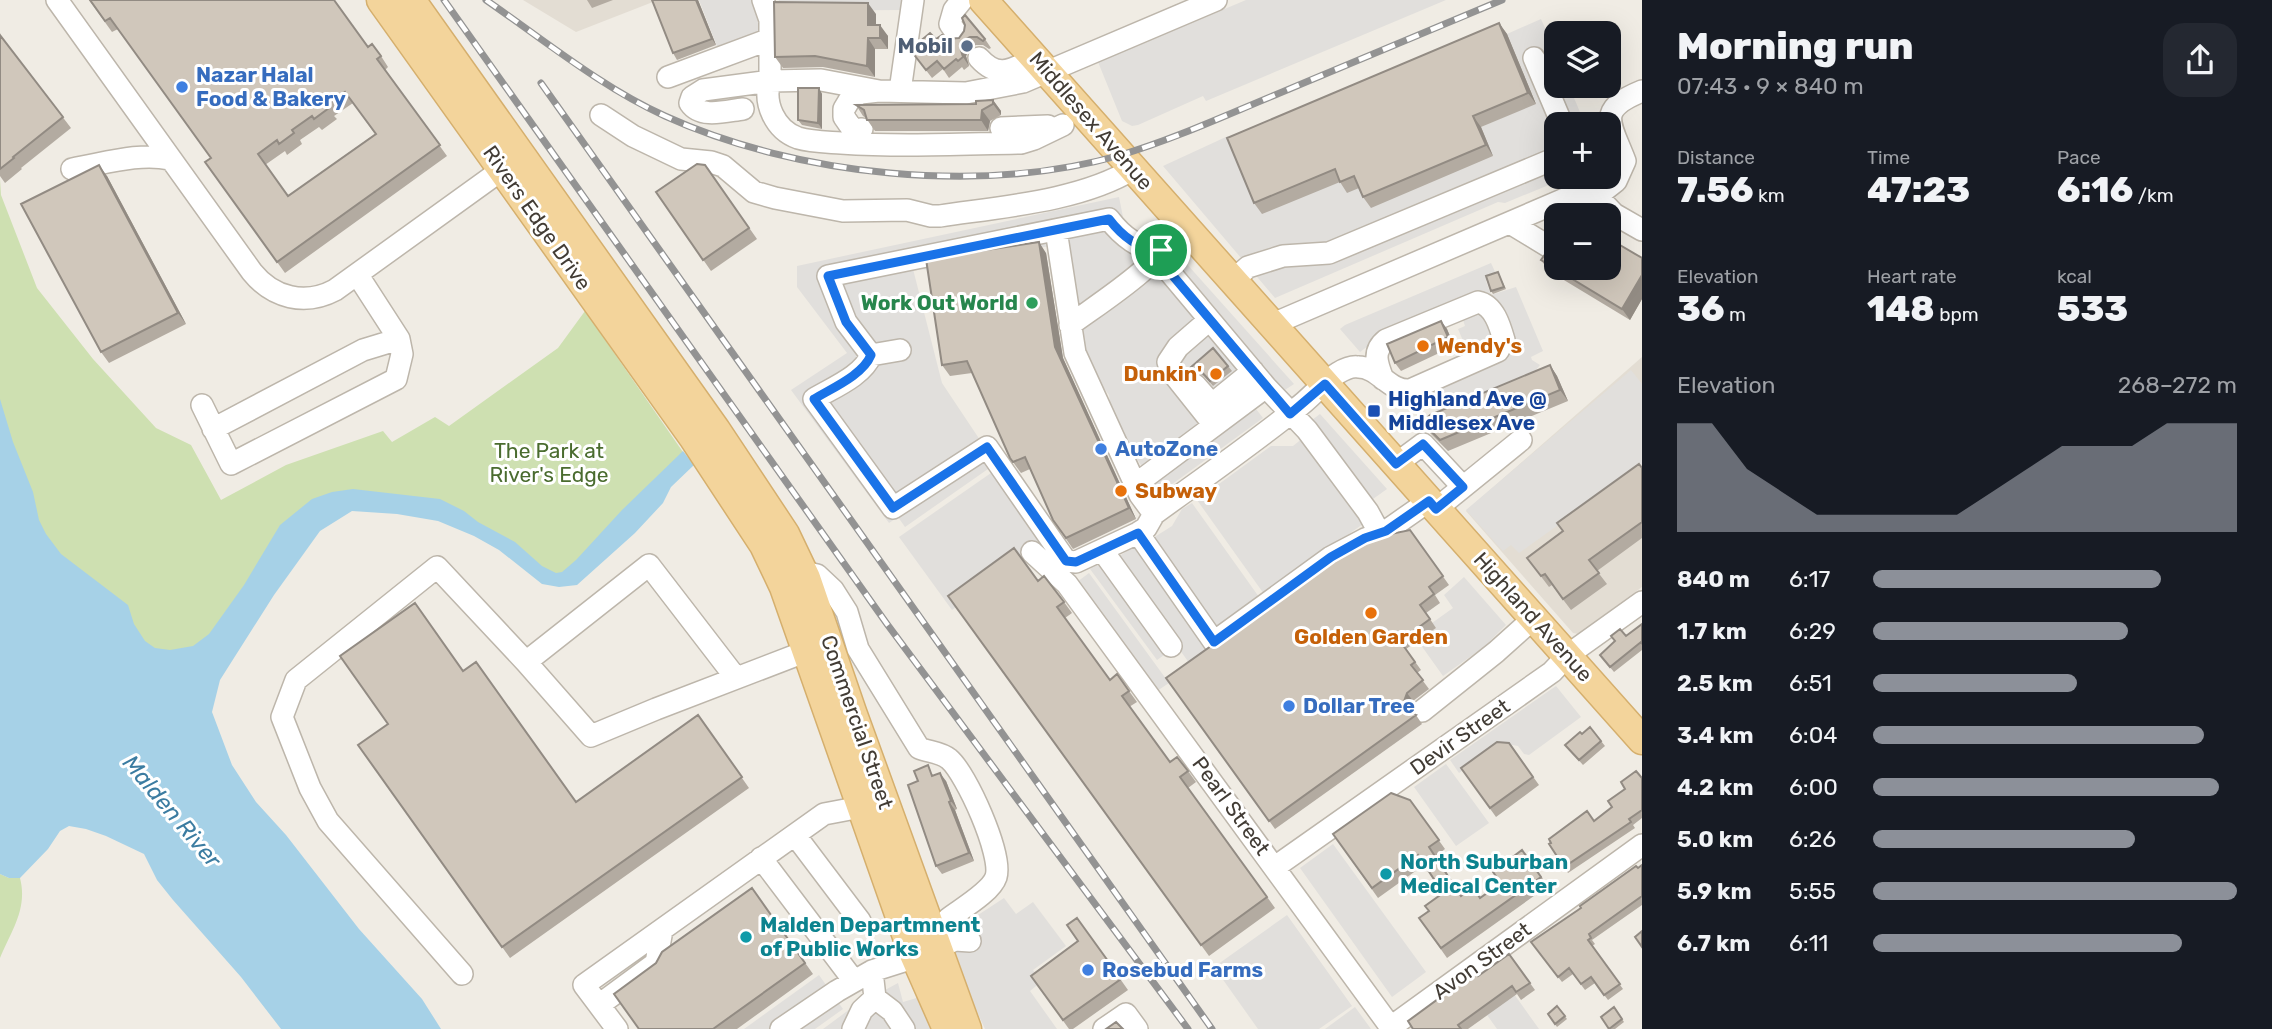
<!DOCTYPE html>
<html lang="en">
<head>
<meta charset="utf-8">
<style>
  :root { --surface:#171b24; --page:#242831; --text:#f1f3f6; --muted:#9ea1a6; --accent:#8c9099 }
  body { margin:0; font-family:Rubik,sans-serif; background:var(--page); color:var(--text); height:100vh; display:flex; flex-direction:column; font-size:26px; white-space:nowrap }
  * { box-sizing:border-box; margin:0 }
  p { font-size:23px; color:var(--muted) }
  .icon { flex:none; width:38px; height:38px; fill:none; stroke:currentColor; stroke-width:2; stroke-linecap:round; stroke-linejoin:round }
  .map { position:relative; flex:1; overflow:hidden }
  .panel { display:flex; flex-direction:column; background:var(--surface); width:630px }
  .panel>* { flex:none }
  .controls { position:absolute; left:1544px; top:21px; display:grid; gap:14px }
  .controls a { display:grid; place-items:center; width:77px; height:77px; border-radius:14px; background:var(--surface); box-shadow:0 7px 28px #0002; font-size:35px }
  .pin { position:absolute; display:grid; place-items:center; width:60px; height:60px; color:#fff; margin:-30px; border:4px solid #fff; border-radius:50%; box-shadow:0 2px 7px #0007 }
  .round { display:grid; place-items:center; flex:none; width:74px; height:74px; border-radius:21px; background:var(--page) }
  .overview { display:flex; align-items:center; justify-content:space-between; height:119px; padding:0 35px }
  h1 { font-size:38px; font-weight:800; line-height:52px }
  .metrics { display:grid; grid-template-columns:repeat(3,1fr); gap:10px; height:119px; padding:7px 35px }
  .metrics div { display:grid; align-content:center }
  .metrics b { font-size:35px; font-weight:800 }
  .metrics small { font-size:19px; font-weight:400 }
  .metrics p { font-size:19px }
  .chart { height:196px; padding:14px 35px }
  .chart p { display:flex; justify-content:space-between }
  .chart svg { width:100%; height:126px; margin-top:7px; fill:var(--accent); opacity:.7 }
  ul { padding:0 35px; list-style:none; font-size:23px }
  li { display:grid; grid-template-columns:112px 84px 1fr; align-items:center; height:52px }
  li i { height:18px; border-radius:9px; background:var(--accent) }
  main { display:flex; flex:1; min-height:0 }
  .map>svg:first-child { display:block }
  .residential { fill:#e3ddd3 }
  .green { fill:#cee0b1 }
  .parking { fill:#e1dfdc }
  .water { fill:#a6d1e7 }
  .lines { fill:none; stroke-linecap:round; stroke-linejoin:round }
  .minor-casing { stroke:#bdb6ab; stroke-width:24 }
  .major-casing { stroke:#d5af6d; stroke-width:31 }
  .minor { stroke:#fff; stroke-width:21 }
  .major { stroke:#f3d49b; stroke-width:28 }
  .rail-casing { stroke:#939393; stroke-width:7 }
  .rail { stroke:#fff; stroke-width:4.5; stroke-dasharray:13; stroke-linecap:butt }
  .wall { fill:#b3aba1; fill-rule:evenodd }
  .shaded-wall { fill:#928b83 }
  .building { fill:#d0c7bb; stroke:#928b83; stroke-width:2; fill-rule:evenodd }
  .route-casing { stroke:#fff; stroke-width:14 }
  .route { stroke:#1a73e8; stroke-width:9 }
  .service-dot { fill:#5c6f8a; stroke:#fff; stroke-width:2.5 }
  .shop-dot { fill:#3f7fe0; stroke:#fff; stroke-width:2.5 }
  .leisure-dot { fill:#2e9e5b; stroke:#fff; stroke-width:2.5 }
  .food-dot { fill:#e8710a; stroke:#fff; stroke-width:2.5 }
  .transit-dot { fill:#1a4fb4; stroke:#fff; stroke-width:2.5 }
  .culture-dot { fill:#0f9aa8; stroke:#fff; stroke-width:2.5 }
  .labels { text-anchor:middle; stroke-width:6; stroke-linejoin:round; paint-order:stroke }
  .service-label { font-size:21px; font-weight:bold; fill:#4e5e75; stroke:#fff; text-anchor:end }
  .shop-label { font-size:21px; font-weight:bold; fill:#366cbe; stroke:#fff; text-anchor:start }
  .street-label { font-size:21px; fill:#423c35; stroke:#fff }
  .leisure-label { font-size:21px; font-weight:bold; fill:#27864d; stroke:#fff; text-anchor:end }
  .food-label { font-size:21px; font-weight:bold; fill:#c56008; stroke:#fff; text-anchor:start }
  .transit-label { font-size:21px; font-weight:bold; fill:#164399; stroke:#fff; text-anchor:start }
  .park-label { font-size:21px; fill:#4a6c2f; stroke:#fff }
  .culture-label { font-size:21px; font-weight:bold; fill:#0d838f; stroke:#fff; text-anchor:start }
  .water-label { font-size:23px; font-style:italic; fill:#3b7ca1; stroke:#fff }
</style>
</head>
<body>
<main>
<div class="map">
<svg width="1642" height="1029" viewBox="0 0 1642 1029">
  <rect width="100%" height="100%" fill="#f0ece4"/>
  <path class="residential" d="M523 0H658L576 32Z
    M1642 357V587L1578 634 1573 633 1466 511Z"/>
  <path class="green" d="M0 179 1 195 37 288 93 359 156 428 191 445 221 500 286 465 383 431 392 442 435 417 449 426 558 348 585 311 685 455 557 580 510 543 353 493 205 645 172 655 152 652 57 556 37 524 0 415Z
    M0 874 9 878H20C28 909 11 931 0 958Z"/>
  <path class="parking" d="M699 0H756L762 14 757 34 718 49Z
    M779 0H901L900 10 774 11Z
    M1246 0H1446L1206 101 1203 96 1138 125 1132 126 1122 121 1098 62Z
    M1541 19 1556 53V86H1569L1585 124H1556V177H1568L1505 203 1498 202 1275 298 1163 166 1228 136 1235 149 1362 187 1493 156 1481 127 1536 103 1507 34Z
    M1119 197 1124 222 1148 258 1076 310 1059 245 1023 250 934 270 913 269 942 383 980 440 981 459 988 469 905 527 898 517 889 523 791 390 847 353 797 287V266Z
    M1177 253 1294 384 1256 409 1263 418 1160 493 1130 449 1124 431 1111 413 1109 395 1091 371 1078 330 1158 272Z
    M1491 263 1497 276 1486 281 1491 295 1516 287 1543 351 1531 357 1532 360 1540 365 1536 370 1438 411 1430 404 1421 402 1416 390 1496 357 1493 306 1376 340 1360 352 1340 329 1345 325Z
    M1485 311 1497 337 1467 350 1458 329 1465 326 1463 320Z
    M1631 370 1642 384V465L1519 553 1511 545 1503 551 1466 510Z
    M1320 414 1387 489 1373 499 1363 524 1264 594 1197 500 1271 446H1293L1303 438 1312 420Z
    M991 473 1042 545 952 610 899 537Z
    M1192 503 1259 597 1217 627 1153 538 1172 526 1182 509Z
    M1136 545 1213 652 1192 667 1177 646 1157 660 1090 569 1102 560 1118 557Z
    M1089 573 1169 683 1157 691 1077 582Z
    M1464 577 1506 625 1484 647 1443 676 1418 641 1436 628 1432 623 1453 608 1444 595Z
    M1556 686 1581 717 1529 755 1524 754 1518 746 1501 743 1459 773 1450 760Z
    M1446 764 1489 823 1456 846 1414 787Z
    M1333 844 1426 972 1392 997 1300 868Z
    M1004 898 1016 914 1033 902 1066 946 1033 970 1041 982 1030 991 1057 1029H985L973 1003 949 934Z
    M1287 915 1352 1006 1319 1029H1258L1214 967Z
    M819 975 843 1009 815 1029H744Z
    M898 983 903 1002 920 997 934 1029H823L850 1009Z
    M1514 994 1539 1029H1497L1487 1015Z
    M1355 1007 1371 1029H1325Z"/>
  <path class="water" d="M0 399 13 442 33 492 39 520 46 534 61 554 128 605 134 624 145 641 155 648 170 650 193 646 209 634 244 585 280 525 312 499 332 492 353 489 440 499 464 511 478 522 515 542 542 566 556 573 562 572 576 560 622 510 683 451 694 465 671 487 663 503 635 533 577 585 559 587 542 584 499 550 474 536 438 521 397 514 352 511 320 531 274 595 220 680 212 712 232 765 256 802 286 835 359 929 422 999 441 1029H281L241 977 173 900 157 880 144 854 106 836 86 829 69 826 60 831 48 849 20 878H9L0 874Z"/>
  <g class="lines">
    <g class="minor-casing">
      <path id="minor" d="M57 0 252 272C273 298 305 306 335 290L514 161
        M958 35 950 24 954 10 962 0
        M979 58C999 80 1012 69 1036 58
        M1534 58 1562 124
        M668 77 770 39
        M879 91 821 80 770 81C763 103 775 130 798 138 811 142 828 142 841 143 901 147 961 144 1021 143L1034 139 1063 125
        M900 91 913 0
        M743 109C726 111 701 119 690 103L692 97 703 90 770 81V20L763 0
        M601 115 633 136 681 159 711 162 723 166 754 192 775 198 843 211 907 210 931 216H940C1000 207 1081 201 1133 169
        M1001 128 1048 126
        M862 129 853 130 844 117V109L850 99 861 93 879 91 966 93 1023 82 1216 0
        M72 169C103 164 139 152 170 159
        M1597 196 1614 214 1642 230
        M1510 223 1556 251
        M1056 230 1075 353 1140 495 1154 514
        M1161 250C1140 251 1121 235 1109 219L828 276 846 322 871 355C863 376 832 388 814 399L893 508 987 447 1066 561 1076 562 1138 533 1146 528 1154 514C1202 479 1251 445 1297 408 1311 398 1323 382 1338 373 1343 370 1352 366 1358 367 1379 367 1389 392 1410 390L1498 351 1504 340C1500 326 1494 305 1478 302L1386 340C1372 351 1377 364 1383 379
        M1157 257 1266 387 1307 430 1368 512 1380 534
        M1233 280 1248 267 1283 256 1329 253 1556 158
        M1208 321 1178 347 1168 362 1171 371 1214 425
        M1273 324 1574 195 1597 196 1616 181 1625 161C1610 122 1596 110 1642 91
        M1070 325C1095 306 1168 261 1174 230 1176 223 1172 216 1169 209
        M871 355 900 350
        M1195 385 1209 401H1216L1253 371
        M202 405 231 464 396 379 402 354 399 339 357 274
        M213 429 363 350 399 339
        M1396 464 1423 444 1463 487
        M1136 484 1266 387
        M1436 509 1521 440
        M1138 533 1214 642 1331 557 1365 539 1386 531 1429 501
        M1102 550 1171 646
        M1032 552 1067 584 1392 1029
        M803 572 817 575 833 590 847 612 858 649 919 748C928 752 941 752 949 759 966 773 1003 855 996 877 991 892 961 909 948 919L955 940
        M526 662 649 565 736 678
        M1422 711 1496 652 1534 618
        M795 835 860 921
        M761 858 854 981
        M1275 867 1552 672 1568 655 1642 602
        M462 974 328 821 310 788 282 717 296 680 437 567 526 662 591 736 656 709 820 646
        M875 998 892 1011 904 1029
        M599 1005 656 963 662 930
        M1391 1027 1642 845
        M617 1029 584 985 824 814 861 807
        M781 1029 837 991 872 971 916 957 955 940 970 941
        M853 1029 862 1010 875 998 872 971
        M1104 1029 1126 1014 1137 1029"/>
    </g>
    <g class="major-casing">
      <path id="major" d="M381 0 693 437 764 545 784 587 910 945 947 1029
        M411 0 716 430 785 534 806 578 852 712 967 1029
        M983 0 1642 740"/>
    </g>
    <use href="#minor" class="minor"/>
    <use href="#major" class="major"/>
    <g class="rail-casing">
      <path id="rail" d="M444 0 887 624 1188 1029
        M486 0C544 40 601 87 665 116 797 176 981 195 1121 155 1174 139 1224 116 1275 95 1351 63 1426 32 1502 0
        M541 83 1212 1029"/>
    </g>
    <use href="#rail" class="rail"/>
  </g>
  <path class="wall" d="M89 0 368 47 381 56 388 67 385 70 447 156 285 273 205 162 211 158 118 29 112 32ZM353 103 375 134 288 196 265 165 285 151 287 155 302 144 300 140 319 127 322 130 337 119 334 116Z
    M587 0H613L592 8Z
    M652 0H698L716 45 677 60 673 53Z
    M876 14V25L888 36V49H875V77L823 67 783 68 775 57Z
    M1499 23 1507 34 1536 104 1481 127 1493 156 1371 208 1363 197 1359 188 1347 193 1340 182 1262 214 1254 203Z
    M964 31 985 39 991 48 989 49 983 45H976L970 49 966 56 969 66 964 70 962 67 949 78 943 69 932 78 912 52 936 39 959 38Z
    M0 35 71 128 21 168 22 169 5 183 0 176Z
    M819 88 822 94V129L802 125 798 120Z
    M993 100 1001 111V115L990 121 988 131H875L866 118 863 116 856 105 976 104Z
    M705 165 757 239 711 271 656 192Z
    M107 176 186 324 109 363 101 352Z
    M1046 253 1063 358 1136 519 1073 549 1053 520 1030 469 1021 473 1010 458 972 373 950 376 942 365Z
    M1642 258V299L1630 320 1549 271 1541 260Z
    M1498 272 1506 289 1493 294 1491 291Z
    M1441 321 1447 329 1454 346 1401 371 1395 363Z
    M1550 365 1557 376 1568 401 1448 451 1430 433 1422 422Z
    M1228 366 1232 371 1213 386 1204 376 1195 372 1191 367Z
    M1642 468V538L1597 571 1607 584 1571 610 1552 585 1549 587 1527 558 1563 531Z
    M1410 530 1449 585 1435 595 1440 603 1426 613 1436 628 1406 649 1421 670 1417 673 1429 689 1413 701 1409 712 1416 715 1422 724 1275 829 1166 678 1391 534Z
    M1038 581 1064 602 1072 613 1065 618 1110 680 1129 691 1137 702 1129 707 1170 762 1188 771 1196 782 1188 788 1275 908 1209 956 948 596Z
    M1642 624V650L1614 672 1600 655 1615 642 1611 636H1626Z
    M463 671 576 802 698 715 749 788 510 958 358 745Z
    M1601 741 1605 746 1583 765 1565 745Z
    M1509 743 1539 785 1496 817 1461 768Z
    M934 775 946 781 957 809 955 810 974 861 942 874 936 866Z
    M1642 778V818L1633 825 1635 828 1568 873 1549 844 1594 821 1612 807Z
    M1410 800 1445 849 1436 856 1461 895 1480 898 1501 883 1522 850 1548 886 1447 958 1419 918 1429 911 1443 893 1424 865 1378 898 1333 834Z
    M1642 865V905L1592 940 1595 944 1592 946 1623 989 1608 1000 1595 983 1585 990 1573 974 1562 982 1531 942 1581 908Z
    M752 888 813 974 737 1029H639L656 963Z
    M1077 918 1128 990 1073 1029H1069L1031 976 1078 941Z
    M1509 954 1535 990 1521 1000 1517 994 1468 1029H1413L1478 976Z
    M1557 1006 1567 1019 1557 1027 1548 1014Z
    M1614 1007 1624 1022 1615 1029H1609Z"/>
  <path class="shaded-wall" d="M696 0H698L716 45 712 39Z
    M868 3 876 14V36L868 25Z
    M1499 23 1507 34 1536 104 1528 93Z
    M880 25 888 36V49L880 38Z
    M868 38 875 49V77L867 66Z
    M964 40 970 49 966 56 969 66 963 57 960 47Z
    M819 88 822 94V129L818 123Z
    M993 100 1001 111V115L993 104Z
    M982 110 990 121 988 131 981 120Z
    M1473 116 1481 127 1493 156 1486 145Z
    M99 165 107 176 186 324 178 313Z
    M1039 242 1046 253 1063 358 1136 519 1129 508 1055 347Z
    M1642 275V299L1630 320 1622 309Z
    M1441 321 1447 329 1454 346 1448 337Z
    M1550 365 1557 376 1568 401 1560 390Z
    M1407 693 1413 701 1409 712 1412 720 1406 711 1403 704Z
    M940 773 946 781 957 809 951 801Z
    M949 802 955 810 974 861 969 853Z"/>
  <path class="building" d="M90 0H334L368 47 372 44 381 56 377 59 440 145 277 262 205 162 211 158 110 18 105 21ZM345 92 376 134 288 196 258 154 277 140 279 144 294 133 292 130 312 116 314 119 329 108 327 105Z
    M652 0H696L712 39 673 53Z
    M774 2 868 3V25H880V38H868L867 66 815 56 775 57Z
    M965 15 985 39 983 41 977 37H970L964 40 960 47 963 57 958 61 956 59 944 69 937 61 926 70 912 52V48L930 33 936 39 942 35 947 39 959 38 964 31 965 25 962 18Z
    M1499 23 1528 93 1473 116 1486 145 1363 197 1354 176 1340 182 1335 169 1254 203 1227 138Z
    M0 35 63 117 13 157 14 158 0 169Z
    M798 88H819L818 123 798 120Z
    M993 100V104L982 110 981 120H867L864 110 856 105 976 104V101Z
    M697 164 705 165 749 228 703 260 656 192Z
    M99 165 178 313 101 352 21 204Z
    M1608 238 1642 258V275L1622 309 1541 260 1546 253 1554 252 1556 250V268H1608Z
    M1039 242 1055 347 1129 508 1066 538 1053 520 1025 457 1013 462 1010 458 967 361 942 365 926 259Z
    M1498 272 1504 287 1491 291 1486 276Z
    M1441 321 1448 337 1395 363 1387 344Z
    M1213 348 1228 366 1210 381 1200 370 1191 367Z
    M1550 365 1560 390 1440 440 1422 422 1430 415Z
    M1639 464 1642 468V522L1589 560 1599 573 1563 599 1545 574 1541 576 1527 558 1563 531 1557 523Z
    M1410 530 1443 576 1429 587 1434 594 1420 605 1430 619 1400 641 1415 662 1411 665 1423 680 1407 693 1403 704 1406 711 1416 715 1269 821 1166 678 1332 560 1389 532 1391 534Z
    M1014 548 1038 581 1044 576 1064 602 1057 607 1110 680 1117 674 1129 691 1122 696 1170 762 1177 757 1188 771 1180 777 1267 897 1201 945 948 596Z
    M415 603 463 671 476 662 576 802 698 715 742 777 502 947 358 745 388 724 340 656Z
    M1642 624V644L1641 642 1610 667 1600 655 1615 641 1611 636 1620 629 1626 636Z
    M1590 727 1601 741 1579 760 1565 745 1580 732 1582 734Z
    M1497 742 1509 743 1533 777 1490 808 1461 768Z
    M928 765 932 776 940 773 951 801 949 802 969 853 936 866 908 785 918 781 914 771Z
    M1636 771 1642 778V810L1629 819 1631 822 1564 867 1549 844 1551 843 1549 839 1587 811 1594 821 1612 807 1608 801 1625 789 1621 782Z
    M1391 793 1410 800 1439 840 1429 847 1461 896 1473 887 1480 898 1501 883 1493 872 1522 850 1541 877 1441 948 1419 918 1429 911 1425 906 1443 893 1418 855 1372 888 1333 834Z
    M1642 865V896L1589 934 1591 938 1588 940 1620 984 1604 995 1591 977 1581 984 1569 968 1558 977 1531 942 1581 908 1580 906 1636 866 1638 868Z
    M752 888 805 963 713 1029H639L614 994 656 963 662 952Z
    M1077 918 1121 979 1063 1020 1031 976 1078 941 1067 925Z
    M1642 931V947L1635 937Z
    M1509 954 1530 983 1516 992 1512 986 1458 1025 1461 1029H1413L1408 1021 1475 972 1478 976Z
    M1557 1006 1565 1016 1555 1024 1548 1014Z
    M1614 1007 1622 1019 1609 1029 1601 1017Z
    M1116 1022 1123 1029H1106Z"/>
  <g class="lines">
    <g class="route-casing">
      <path id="route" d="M1109 219C1121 235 1140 251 1161 250L1157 257 1290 414 1325 384 1396 464 1423 444 1463 487 1436 509 1429 501 1386 531 1365 538 1331 557 1214 642 1138 533 1076 562 1066 561 987 447 893 508 814 399C832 388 863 375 871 355L846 322 828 276Z"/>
    </g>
    <use href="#route" class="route"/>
  </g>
  <circle class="service-dot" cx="967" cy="46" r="7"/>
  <g class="shop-dot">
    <circle cx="182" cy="87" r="7"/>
    <circle cx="1101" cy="449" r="7"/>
    <circle cx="1289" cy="706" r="7"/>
    <circle cx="1088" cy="970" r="7"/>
  </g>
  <circle class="leisure-dot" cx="1032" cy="303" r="7"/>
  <g class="food-dot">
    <circle cx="1423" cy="346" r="7"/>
    <circle cx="1216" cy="374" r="7"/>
    <circle cx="1121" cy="491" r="7"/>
    <circle cx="1371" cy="613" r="7"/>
  </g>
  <rect class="transit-dot" x="1367" y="404" width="14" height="14" rx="3.5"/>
  <g class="culture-dot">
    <circle cx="1386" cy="874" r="7"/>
    <circle cx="746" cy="937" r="7"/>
  </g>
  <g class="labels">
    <g class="service-label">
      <text x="953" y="53">Mobil</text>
    </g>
    <g class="shop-label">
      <text x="196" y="82">Nazar Halal<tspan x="196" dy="24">Food &amp; Bakery</tspan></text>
      <text x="1115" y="456">AutoZone</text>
      <text x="1303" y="713">Dollar Tree</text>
      <text x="1102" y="977">Rosebud Farms</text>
    </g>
    <g class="street-label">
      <text transform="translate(1091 121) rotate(49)" y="7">Middlesex Avenue</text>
      <text transform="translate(537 218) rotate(55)" y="7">Rivers Edge Drive</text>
      <text transform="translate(1533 617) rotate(48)" y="7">Highland Avenue</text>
      <text transform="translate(857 722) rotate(71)" y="7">Commercial Street</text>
      <text transform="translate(1460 737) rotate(-35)" y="7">Devir Street</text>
      <text transform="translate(1231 806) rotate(54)" y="7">Pearl Street</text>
      <text transform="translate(1482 961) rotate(-36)" y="7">Avon Street</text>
    </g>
    <g class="leisure-label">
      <text x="1018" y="310">Work Out World</text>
    </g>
    <g class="food-label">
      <text x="1437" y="353">Wendy's</text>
      <text x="1202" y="381" text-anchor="end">Dunkin'</text>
      <text x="1135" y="498">Subway</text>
      <text x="1371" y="644" text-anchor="middle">Golden Garden</text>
    </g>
    <g class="transit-label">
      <text x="1388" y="406">Highland Ave @<tspan x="1388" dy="24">Middlesex Ave</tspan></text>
    </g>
    <g class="park-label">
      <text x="549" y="458">The Park at<tspan x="549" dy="24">River's Edge</tspan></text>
    </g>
    <g class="culture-label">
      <text x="1400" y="869">North Suburban<tspan x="1400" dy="24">Medical Center</tspan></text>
      <text x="760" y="932">Malden Departmnent<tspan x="760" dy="24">of Public Works</tspan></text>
    </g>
    <g class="water-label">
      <text transform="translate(172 811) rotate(50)" y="8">Malden River</text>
    </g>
  </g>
</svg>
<div class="controls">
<a><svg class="icon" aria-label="layers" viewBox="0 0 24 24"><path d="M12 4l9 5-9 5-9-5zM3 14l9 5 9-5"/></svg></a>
<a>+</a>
<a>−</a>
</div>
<div class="pin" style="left:1161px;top:250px;background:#1e9e55"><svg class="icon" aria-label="arrive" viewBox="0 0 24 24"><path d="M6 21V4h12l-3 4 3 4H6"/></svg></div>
</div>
<section class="panel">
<div class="overview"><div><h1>Morning run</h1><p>07:43 · 9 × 840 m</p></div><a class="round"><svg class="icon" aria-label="share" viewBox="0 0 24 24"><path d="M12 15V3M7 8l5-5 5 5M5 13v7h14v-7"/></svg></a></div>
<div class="metrics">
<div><p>Distance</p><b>7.56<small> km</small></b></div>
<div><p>Time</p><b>47:23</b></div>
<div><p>Pace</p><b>6:16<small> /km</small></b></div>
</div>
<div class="metrics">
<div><p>Elevation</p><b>36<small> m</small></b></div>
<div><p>Heart rate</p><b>148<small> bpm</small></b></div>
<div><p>kcal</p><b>533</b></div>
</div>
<div class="chart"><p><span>Elevation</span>268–272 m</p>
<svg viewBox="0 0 160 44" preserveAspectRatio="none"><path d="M0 44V6L10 6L20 22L30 30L40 38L50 38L60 38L70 38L80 38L90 30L100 22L110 14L120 14L130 14L140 6L150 6L160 6V44z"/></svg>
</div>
<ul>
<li><b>840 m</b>6:17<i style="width:79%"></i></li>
<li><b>1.7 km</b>6:29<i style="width:70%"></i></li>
<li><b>2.5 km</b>6:51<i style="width:56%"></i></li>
<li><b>3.4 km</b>6:04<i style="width:91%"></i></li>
<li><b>4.2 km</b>6:00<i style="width:95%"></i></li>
<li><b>5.0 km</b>6:26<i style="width:72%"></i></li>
<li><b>5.9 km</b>5:55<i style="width:100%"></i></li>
<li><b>6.7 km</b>6:11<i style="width:85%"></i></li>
</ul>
</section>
</main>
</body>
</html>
